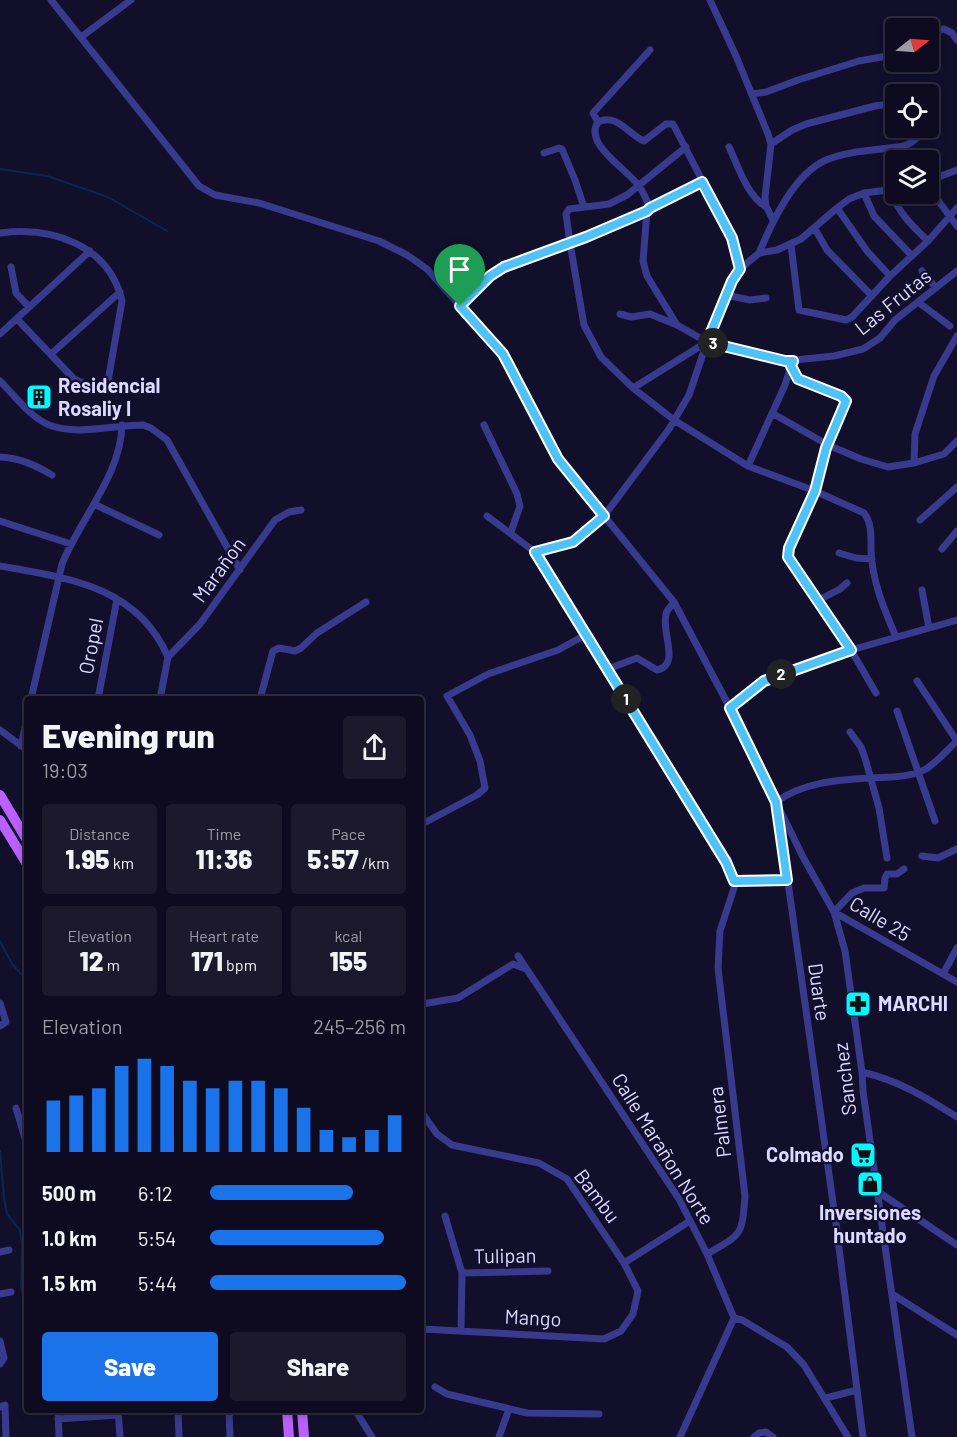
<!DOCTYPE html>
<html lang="en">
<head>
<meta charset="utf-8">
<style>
  :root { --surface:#0e0b20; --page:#1c192d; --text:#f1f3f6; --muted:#9b9ba5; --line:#2e2b3e; --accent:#1a73e8 }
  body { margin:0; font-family:Barlow,sans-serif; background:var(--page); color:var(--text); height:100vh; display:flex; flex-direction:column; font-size:22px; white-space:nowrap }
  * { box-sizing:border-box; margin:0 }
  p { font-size:20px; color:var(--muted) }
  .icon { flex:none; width:33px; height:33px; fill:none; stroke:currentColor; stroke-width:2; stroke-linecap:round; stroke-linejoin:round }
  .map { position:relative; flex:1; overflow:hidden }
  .details { position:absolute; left:24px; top:696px; width:400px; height:717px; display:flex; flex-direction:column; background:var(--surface); border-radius:6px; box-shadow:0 3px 9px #0003,0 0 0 2px var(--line) }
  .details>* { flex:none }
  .needle { width:39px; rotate:73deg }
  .fabs { position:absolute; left:885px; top:18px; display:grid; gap:12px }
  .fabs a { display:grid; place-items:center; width:54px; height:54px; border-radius:6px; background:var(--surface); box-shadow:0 3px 9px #0003,0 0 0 2px var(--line); font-size:30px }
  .pin { position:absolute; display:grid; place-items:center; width:51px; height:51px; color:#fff; margin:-62px -26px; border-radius:50% 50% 50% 0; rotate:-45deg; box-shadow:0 0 6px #0007 }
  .pin .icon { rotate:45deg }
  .km { position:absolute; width:30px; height:30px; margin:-15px; border-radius:50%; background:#222; color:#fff; font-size:16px; line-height:30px; text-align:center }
  .round { display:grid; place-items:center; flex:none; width:63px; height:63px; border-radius:6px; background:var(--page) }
  .headline { display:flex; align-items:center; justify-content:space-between; height:102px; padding:0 18px }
  h1 { font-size:33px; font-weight:800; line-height:45px }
  .figures { display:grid; grid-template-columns:repeat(3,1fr); gap:9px; height:102px; padding:6px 18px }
  .figures div { display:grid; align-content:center; border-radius:6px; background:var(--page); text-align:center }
  .figures b { font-size:26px; font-weight:800 }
  .figures small { font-size:16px; font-weight:400 }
  .figures p { font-size:16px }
  .chart { height:168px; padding:12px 18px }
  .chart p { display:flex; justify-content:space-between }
  .chart svg { width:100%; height:108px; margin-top:6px; stroke:var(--accent); stroke-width:6 }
  .action { display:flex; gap:12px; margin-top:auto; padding:12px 18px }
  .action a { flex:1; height:69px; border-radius:6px; background:var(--accent); color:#fff; font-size:24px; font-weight:800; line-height:69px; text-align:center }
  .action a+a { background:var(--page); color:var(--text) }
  ul { padding:0 18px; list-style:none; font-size:20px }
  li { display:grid; grid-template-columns:96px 72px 1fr; align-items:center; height:45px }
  li i { height:15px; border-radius:8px; background:var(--accent) }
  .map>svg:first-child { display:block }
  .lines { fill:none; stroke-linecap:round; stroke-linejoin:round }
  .stream { stroke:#092850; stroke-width:2 }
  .minor { stroke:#373a8d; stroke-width:7 }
  .primary { stroke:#b960ff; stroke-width:10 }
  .route-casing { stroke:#fff; stroke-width:12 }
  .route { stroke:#4fc3f7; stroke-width:8 }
  .labels { text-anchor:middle; stroke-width:4.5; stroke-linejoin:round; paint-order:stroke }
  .street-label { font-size:20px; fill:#dbd9ff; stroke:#120f2b }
  .poi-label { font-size:20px; font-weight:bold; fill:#dbd9ff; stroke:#120f2b; text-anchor:start }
</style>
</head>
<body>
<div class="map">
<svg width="957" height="1437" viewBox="0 0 957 1437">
  <rect width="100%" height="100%" fill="#120f2b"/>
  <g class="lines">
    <path class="stream" d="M0 169 47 176 108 197 167 231
      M0 941 12 964 27 980
      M0 1151 4 1198 7 1214 20 1230 22 1245 21 1285 27 1326"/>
    <path class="minor" d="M51 0 199 186 215 195 259 203 379 241 407 255 427 269 503 354 558 459 674 602 730 708 803 857 834 912 845 951 862 1072 863 1091 912 1437
      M710 0 736 56 768 134 771 144 765 197 766 206 773 220
      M928 32 944 29 952 33 957 40
      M81 37 131 0
      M752 94 766 92 798 80 859 61 887 56 896 52
      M598 122 593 113 650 50
      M771 144 792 130 806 124 875 106 896 103
      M729 147C739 168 746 194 766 207
      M544 153 559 148 562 149 575 180 584 207
      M928 181 957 170
      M702 182 650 208 647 211 643 261 647 276 677 325 707 342 785 361 834 356 863 349 880 338 895 320 957 271
      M928 187 957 226
      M890 190C898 212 911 225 928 241
      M864 193 874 216 912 256
      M650 208C647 201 644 193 639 186 628 170 583 144 598 122 618 113 627 134 644 141L666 124H673L732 238 740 269
      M837 208 867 251 890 276
      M647 211 570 243 566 214 569 209 609 204 627 195 686 147
      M815 229 827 250 872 296
      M0 233C52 226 109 245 122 301L108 381 97 385H87L74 379 17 319
      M791 245 799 310 846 320 852 317 890 276 928 241 957 208
      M759 253C772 222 794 174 826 160 850 150 880 150 904 146 913 142 920 138 919 128
      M11 267 16 293 29 307
      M922 271 936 288
      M726 295 750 300 766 298
      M918 302 950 326
      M460 306 490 276 504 267 570 243 584 325 601 357 633 388 674 420 748 466 815 491 864 513C872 523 871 537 871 550 872 581 884 609 896 637
      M620 314 631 317 650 314 677 325
      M0 334 90 251
      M957 336 934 376 915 434 914 463 944 454 957 441
      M51 354 120 292
      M791 367 798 379 841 396 846 401 828 445 861 459 888 467 914 463
      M0 381C14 395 30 417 49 425 77 436 114 425 143 425L151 428 167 440 240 570
      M633 388 707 342
      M772 413 828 445 815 491 789 547 788 557 851 650 876 693
      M484 425 517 494 520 506 511 532
      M0 457C20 458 35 465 52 475
      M748 466 785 385 791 366
      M94 504 159 535
      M487 516 535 552 573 541 604 516 669 429 689 395 707 342 732 281 740 269 759 253 777 250 801 239 837 208 849 199 864 193 896 189
      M920 520 957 487
      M0 521 71 544
      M942 549 957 531
      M535 552 726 862 735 885 720 931 718 968 745 1196C742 1236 742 1234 707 1254
      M839 553 856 558 872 559
      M0 566C68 578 137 586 168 657
      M922 590 929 628
      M817 601 840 589 847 583
      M168 657 200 624 275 520 289 512 301 510
      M608 669 637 658 657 670C681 665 661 633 666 614 667 610 671 606 674 602
      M917 681 957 741
      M31 699 62 564C80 519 121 475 122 425
      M98 699 117 599
      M160 699 168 657
      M260 699 273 651 279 648 295 651 301 648 317 633 366 602
      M730 708 764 681 774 677 851 650 957 620
      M897 711 935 821
      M0 730 27 750
      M850 732 861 747 865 758 879 808 887 858
      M21 746 27 719
      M776 802C803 782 838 780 870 778 888 777 910 778 926 769 937 762 947 750 957 741
      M778 811 836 1224 863 1437
      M422 824 477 795 485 788 480 761 470 735 447 696 488 674 558 650 587 634
      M922 856 938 858 957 849
      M904 869 897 874H887L885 878 884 888H864L852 893 834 912 957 982
      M734 881 787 880
      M518 956 679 1199 707 1254 734 1318 680 1437
      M943 974 957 948
      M0 1003 6 1022 0 1026
      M422 1004 458 998 513 964 526 969
      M862 1072C900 1081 925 1097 957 1117
      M16 1108 27 1145
      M422 1113 437 1134 452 1145 539 1163 567 1179 624 1263 638 1291 633 1314 621 1331 604 1339 422 1329
      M877 1191 957 1245
      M445 1216 462 1273 461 1331
      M0 1252 9 1250
      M624 1263 690 1221
      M462 1273 548 1271
      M0 1294 11 1292
      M892 1294 957 1335
      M734 1318 742 1320 787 1347 804 1365 848 1437
      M0 1341 4 1358 0 1364
      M435 1387 447 1394 527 1413 599 1414
      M826 1398 857 1390
      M0 1407 5 1405 6 1437
      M58 1410 59 1437
      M118 1410 120 1437
      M178 1410 179 1437
      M229 1410 230 1437
      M355 1410 372 1437
      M58 1419 118 1415
      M499 1437 509 1409
      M754 1437 759 1433 766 1432 773 1437"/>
    <path class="primary" d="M0 795 27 840
      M0 820 27 864
      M287 1410 289 1437
      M302 1410 304 1437"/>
  </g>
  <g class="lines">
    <g class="route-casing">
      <path id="route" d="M702 182 732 238 740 269 732 281 707 342 785 361H793L791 366 798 379 841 396 846 401 826 448 815 491 789 548 788 557 851 650 764 681 730 708 776 802 787 880 734 881 726 862 535 552 573 542 604 516 558 459 503 354 460 306 490 276 504 267 586 237 647 211 650 208Z"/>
    </g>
    <use href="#route" class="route"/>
  </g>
  <defs>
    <g id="building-square" transform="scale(1.35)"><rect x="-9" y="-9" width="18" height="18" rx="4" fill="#05f7ff" stroke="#120f2b"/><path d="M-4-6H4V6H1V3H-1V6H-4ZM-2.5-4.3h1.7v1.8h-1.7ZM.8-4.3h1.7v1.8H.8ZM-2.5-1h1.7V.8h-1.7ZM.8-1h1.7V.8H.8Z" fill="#111"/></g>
    <g id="pharmacy-square" transform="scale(1.35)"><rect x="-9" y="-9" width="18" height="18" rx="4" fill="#05f7ff" stroke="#120f2b"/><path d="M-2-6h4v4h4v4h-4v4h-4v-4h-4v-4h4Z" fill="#111"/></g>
    <g id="supermarket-square" transform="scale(1.35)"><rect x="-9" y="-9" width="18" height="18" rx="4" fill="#05f7ff" stroke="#120f2b"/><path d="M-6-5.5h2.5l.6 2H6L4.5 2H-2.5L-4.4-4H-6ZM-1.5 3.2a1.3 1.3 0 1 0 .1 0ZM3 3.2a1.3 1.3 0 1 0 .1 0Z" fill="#111"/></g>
    <g id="shop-square" transform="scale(1.35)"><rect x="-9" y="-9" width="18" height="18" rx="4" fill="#05f7ff" stroke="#120f2b"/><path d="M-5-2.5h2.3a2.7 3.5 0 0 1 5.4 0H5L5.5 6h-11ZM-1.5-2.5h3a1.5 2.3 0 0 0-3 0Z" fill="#111"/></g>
  </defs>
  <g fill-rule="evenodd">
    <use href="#building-square" x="39" y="397"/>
    <use href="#pharmacy-square" x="858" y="1004"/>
    <use href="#supermarket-square" x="863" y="1155"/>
    <use href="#shop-square" x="870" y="1184"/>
  </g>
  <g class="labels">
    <g class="street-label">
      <text transform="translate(893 302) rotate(-39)" y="7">Las Frutas</text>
      <text transform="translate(219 570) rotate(-54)" y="7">Marañon</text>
      <text transform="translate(91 646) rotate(-79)" y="7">Oropel</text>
      <text transform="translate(880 919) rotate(31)" y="7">Calle 25</text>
      <text transform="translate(819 992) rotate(82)" y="7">Duarte</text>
      <text transform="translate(845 1079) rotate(-97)" y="7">Sanchez</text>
      <text transform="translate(720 1122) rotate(-97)" y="7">Palmera</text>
      <text transform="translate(663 1149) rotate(58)" y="7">Calle Marañon Norte</text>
      <text transform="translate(597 1196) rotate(53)" y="7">Bambu</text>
      <text transform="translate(505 1256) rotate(-1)" y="7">Tulipan</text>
      <text transform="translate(533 1318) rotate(3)" y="7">Mango</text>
    </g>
    <g class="poi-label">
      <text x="58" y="393">Residencial<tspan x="58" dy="23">Rosaliy I</tspan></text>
      <text x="878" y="1011">MARCHI</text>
      <text x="844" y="1162" text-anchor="end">Colmado</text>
      <text x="870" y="1220" text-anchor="middle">Inversiones<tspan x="870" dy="23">huntado</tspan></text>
    </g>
  </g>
</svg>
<div class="fabs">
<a><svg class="needle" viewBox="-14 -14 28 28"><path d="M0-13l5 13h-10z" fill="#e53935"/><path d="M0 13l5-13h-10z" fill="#9b9ba5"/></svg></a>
<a><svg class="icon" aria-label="locate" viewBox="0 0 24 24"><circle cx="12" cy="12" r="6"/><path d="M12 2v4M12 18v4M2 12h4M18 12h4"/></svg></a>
<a><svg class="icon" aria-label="layers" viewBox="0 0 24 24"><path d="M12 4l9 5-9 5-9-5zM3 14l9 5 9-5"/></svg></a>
</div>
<div class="pin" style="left:460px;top:306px;background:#1e9e55"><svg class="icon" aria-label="arrive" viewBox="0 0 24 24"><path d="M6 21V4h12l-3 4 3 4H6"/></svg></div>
<b class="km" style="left:626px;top:699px">1</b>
<b class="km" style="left:781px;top:674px">2</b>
<b class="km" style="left:713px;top:343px">3</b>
<section class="details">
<div class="headline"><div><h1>Evening run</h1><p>19:03</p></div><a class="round"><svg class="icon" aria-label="share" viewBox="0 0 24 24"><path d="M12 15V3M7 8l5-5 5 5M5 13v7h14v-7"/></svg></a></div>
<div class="figures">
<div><p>Distance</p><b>1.95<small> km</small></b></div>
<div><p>Time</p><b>11:36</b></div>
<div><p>Pace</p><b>5:57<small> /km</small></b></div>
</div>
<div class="figures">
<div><p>Elevation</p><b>12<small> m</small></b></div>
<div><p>Heart rate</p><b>171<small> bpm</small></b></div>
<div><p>kcal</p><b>155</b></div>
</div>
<div class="chart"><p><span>Elevation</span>245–256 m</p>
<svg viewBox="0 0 160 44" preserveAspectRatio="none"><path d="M5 44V23M15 44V21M25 44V18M35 44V9M45 44V6M55 44V9M65 44V15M75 44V18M85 44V15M95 44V15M105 44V18M115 44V26M125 44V35M135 44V38M145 44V35M155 44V29"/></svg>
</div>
<ul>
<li><b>500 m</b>6:12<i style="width:73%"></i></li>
<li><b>1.0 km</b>5:54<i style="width:89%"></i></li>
<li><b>1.5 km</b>5:44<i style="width:100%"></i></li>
</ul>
<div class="action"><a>Save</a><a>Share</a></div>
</section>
</div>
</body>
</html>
